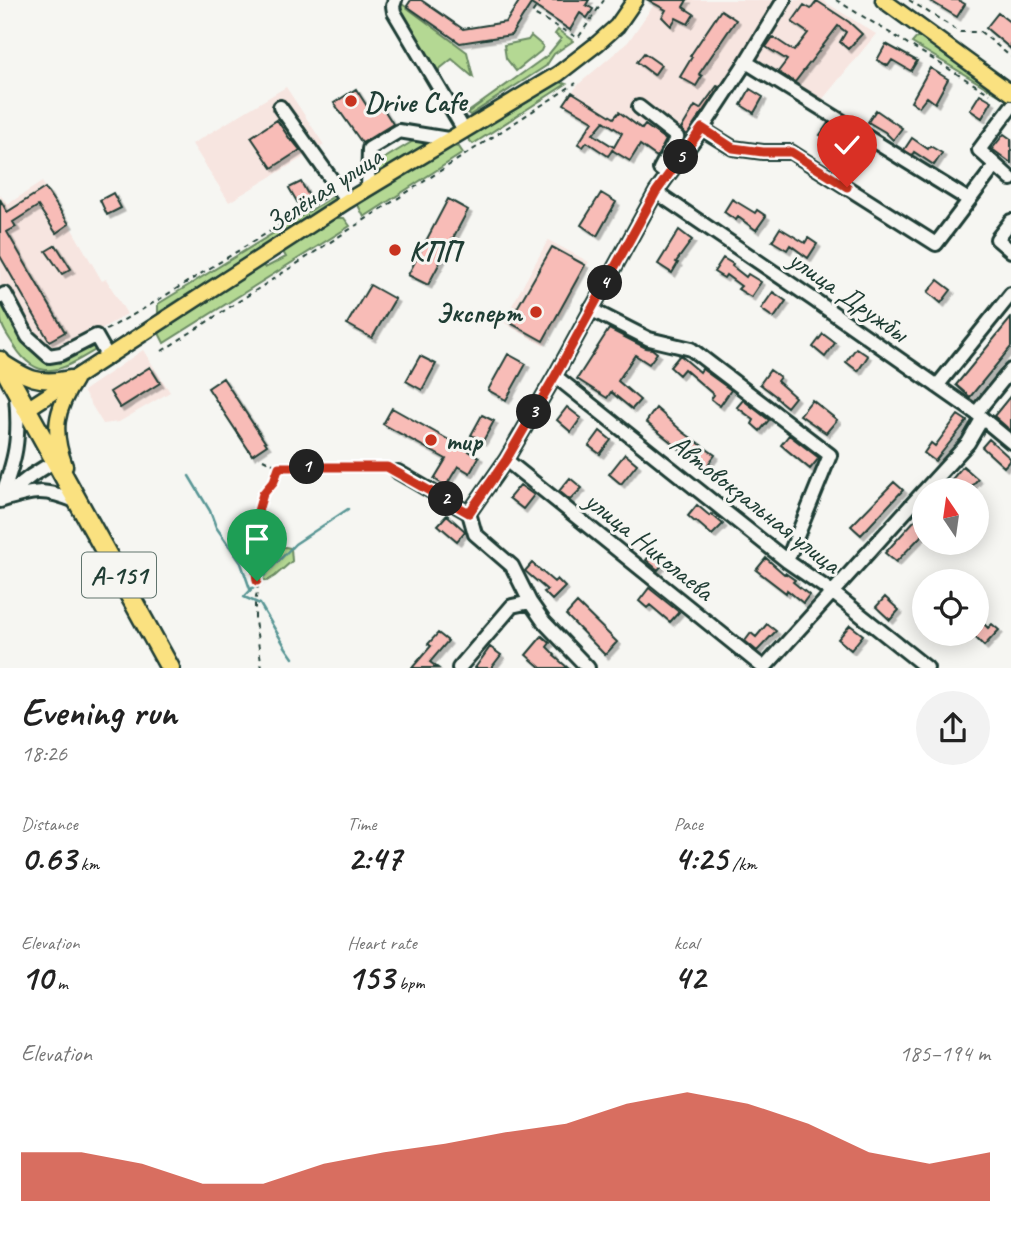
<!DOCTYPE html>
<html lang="en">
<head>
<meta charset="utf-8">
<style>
  :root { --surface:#fff; --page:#f2f2f2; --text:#222; --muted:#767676; --accent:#c8321e }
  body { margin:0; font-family:Caveat,sans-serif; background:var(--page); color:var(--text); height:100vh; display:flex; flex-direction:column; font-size:26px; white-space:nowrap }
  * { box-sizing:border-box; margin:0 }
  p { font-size:23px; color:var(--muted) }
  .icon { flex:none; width:38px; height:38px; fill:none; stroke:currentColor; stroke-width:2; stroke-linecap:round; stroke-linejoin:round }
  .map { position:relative; height:668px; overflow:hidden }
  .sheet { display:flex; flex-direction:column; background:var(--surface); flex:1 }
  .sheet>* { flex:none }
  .needle { width:46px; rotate:347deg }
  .fabs { position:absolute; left:912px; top:478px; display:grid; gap:14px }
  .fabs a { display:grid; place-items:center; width:77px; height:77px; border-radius:50%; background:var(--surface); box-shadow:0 4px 18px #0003; font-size:35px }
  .pin { position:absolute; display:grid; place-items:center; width:60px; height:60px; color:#fff; margin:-72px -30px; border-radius:50% 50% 50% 0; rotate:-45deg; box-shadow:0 0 7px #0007 }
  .pin .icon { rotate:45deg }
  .km { position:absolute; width:35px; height:35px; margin:-18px; border-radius:50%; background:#222; color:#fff; font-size:19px; line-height:35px; text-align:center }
  .round { display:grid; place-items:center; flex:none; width:74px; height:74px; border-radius:37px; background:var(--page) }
  .headline { display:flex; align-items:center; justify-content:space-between; height:119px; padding:0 21px }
  h1 { font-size:38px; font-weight:800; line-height:52px }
  .figures { display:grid; grid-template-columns:repeat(3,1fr); gap:10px; height:119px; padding:7px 21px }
  .figures div { display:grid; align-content:center }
  .figures b { font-size:35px; font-weight:800 }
  .figures small { font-size:19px; font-weight:400 }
  .figures p { font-size:19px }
  .chart { height:196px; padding:14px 21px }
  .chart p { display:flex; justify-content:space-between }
  .chart svg { width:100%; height:126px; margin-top:7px; fill:var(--accent); opacity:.7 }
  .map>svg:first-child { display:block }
  .built { fill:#f7e5e0 }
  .green { fill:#b4d893; stroke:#6a8a64; stroke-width:2 }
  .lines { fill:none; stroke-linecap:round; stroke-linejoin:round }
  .stream { stroke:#599695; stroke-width:2.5 }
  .building { fill:#f8bcb7; stroke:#1f3d34; stroke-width:2; fill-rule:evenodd; filter:url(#shadow) }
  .minor-casing { stroke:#1f3d34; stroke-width:18 }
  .major-casing { stroke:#1f3d34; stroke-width:19 }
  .highway-casing { stroke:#1f3d34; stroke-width:23 }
  .path { stroke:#1f3d34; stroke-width:2; stroke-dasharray:5 5; stroke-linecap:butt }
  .minor { stroke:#f6f6f2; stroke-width:12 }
  .major { stroke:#fae180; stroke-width:14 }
  .highway { stroke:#fae180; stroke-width:18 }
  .route-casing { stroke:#fff; stroke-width:14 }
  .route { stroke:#c8321e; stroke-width:9 }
  .poi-dot { fill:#c8321e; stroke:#f6f6f2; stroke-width:2.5 }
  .labels { text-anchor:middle; stroke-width:6; stroke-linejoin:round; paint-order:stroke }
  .shield { fill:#f6f6f2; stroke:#60746d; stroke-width:2 }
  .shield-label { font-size:26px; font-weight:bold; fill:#1f3d34 }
  .poi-label { font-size:28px; font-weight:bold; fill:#1f3d34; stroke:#f6f6f2; text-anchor:start }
  .street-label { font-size:28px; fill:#1f3d34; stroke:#f6f6f2 }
</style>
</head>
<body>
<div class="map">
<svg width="1011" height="668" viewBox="0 0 1011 668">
  <defs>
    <filter id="shadow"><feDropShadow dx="3.5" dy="3.5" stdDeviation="0" flood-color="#0004"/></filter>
  </defs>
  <rect width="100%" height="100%" fill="#f6f6f2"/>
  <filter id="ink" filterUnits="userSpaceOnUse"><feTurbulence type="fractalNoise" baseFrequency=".0143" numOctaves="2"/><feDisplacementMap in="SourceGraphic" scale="14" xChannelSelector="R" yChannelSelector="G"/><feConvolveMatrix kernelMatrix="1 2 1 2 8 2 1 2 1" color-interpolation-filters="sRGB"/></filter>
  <g filter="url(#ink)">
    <path class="built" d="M657 0H779L720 92 670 166 604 121 600 126 564 104 572 92 580 83 628 42Z
      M795 0H822L876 34 822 100 816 99 756 62V57Z
      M286 87 324 145 229 202 192 144Z
      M42 182 69 224 102 281 106 279 127 314 101 329 103 335 48 361 0 292V195L8 204Z
      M548 240 589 262 544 346 503 322Z
      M143 350 170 392 119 422 103 424 83 391Z"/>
    <path class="green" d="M402 4 467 52 473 77 452 59 437 71 401 10Z
      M558 30 573 41 554 54 546 66 470 115 467 113 548 55 561 39 555 34Z
      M531 36 543 46 541 51 516 71 506 58 504 45 528 40Z
      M918 36 1011 97 1009 101 912 43Z
      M557 81 566 84 473 144 465 136Z
      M415 140 430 142 374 178 375 164Z
      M450 146 459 147 463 153 364 217 358 205Z
      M334 196 339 198 158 313V304Z
      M333 218H344L350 226 164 343 158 331 261 263 265 268 286 257 282 250Z
      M3 305 26 346 47 364 96 343 99 348C66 367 41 387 15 347 4 330 0 327 0 306Z
      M285 547 291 548 292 561 275 576 267 581 262 579 261 562 280 548Z"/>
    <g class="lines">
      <path class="stream" d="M189 476 210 511 216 527 241 563 250 589
        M293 658 286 648 260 604 244 597 295 544 348 509"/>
    </g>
    <path class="building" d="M411 0H421L463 29 506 22 520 0H589L586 5 593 9 587 18 580 13 570 30 531 4 511 35 460 43 407 6Z
      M648 0H687L683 7 694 14 688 24 676 18 671 26 662 17 666 10Z
      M929 0H958L965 4 957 17Z
      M817 1 849 22 862 34 848 49 840 42 846 32 838 26 795 82 778 72 787 60 766 47 773 37 794 51 808 33 792 22 804 5 811 9Z
      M721 10 736 20 699 74 702 76 696 86 680 77 692 57 690 56Z
      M998 13 1011 23V49L986 28Z
      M886 44 917 61 911 71 892 60 888 66 877 60Z
      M644 53 661 65 654 75 637 62Z
      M930 68 948 79 935 103 927 97 919 107 911 102Z
      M717 86 719 87 687 135 681 129 695 106 700 109Z
      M356 89 372 114 383 108 393 124 362 143 334 103Z
      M750 89 763 97 754 113 741 105Z
      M572 92 614 118 619 112 642 129 645 125 666 140 657 157 640 145 630 161 612 150 613 149 608 156 587 142 583 147 578 144 593 121 564 104ZM604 121 622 133 614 147 593 134Z
      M980 94 992 101 982 118 970 110Z
      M876 110 902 128 893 140 885 132 868 122Z
      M277 120 291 141 292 140 300 150 272 168 251 137Z
      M828 123 859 142 850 155 820 135Z
      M1004 134 1011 139V163L992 149Z
      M912 138 928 149 930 146 942 153 934 165 914 152 912 155 904 150Z
      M301 182 310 198 299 205 289 188Z
      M45 188 69 224 56 233 38 206 13 222 16 227 7 232 65 332 49 341 0 256V199L7 212Z
      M113 193 121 208 107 215 100 200Z
      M601 193 616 202 597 236 581 225Z
      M448 199 468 210 428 285 408 275Z
      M732 199 755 213 757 210 766 216 756 230 738 217 736 220 724 212Z
      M780 228 805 243 808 238 817 244 808 258 790 245 787 250 772 241Z
      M679 230 692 240 676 262 678 263 672 273 658 264Z
      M56 245 71 269 62 274 46 251Z
      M552 247 585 265 543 341 509 322Z
      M723 258 733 264 732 266 746 277 748 274 761 282 751 297 738 289 741 286 726 275 724 278 714 272Z
      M938 280 951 290 941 303 928 292Z
      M370 285 395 299 372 338 347 324Z
      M773 292 786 301 774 318 761 309Z
      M1011 318V347L970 397 956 385Z
      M609 329 646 348 652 349 657 353 649 364 635 355 618 381 640 400 632 409 611 392 607 398 577 379Z
      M823 334 835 343 825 357 813 347Z
      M856 348 868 356 858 371 846 362Z
      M508 354 526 364 506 400 488 390Z
      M680 355 700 372 702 369 731 390 720 406 711 399 714 395 684 369 679 375 670 367Z
      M420 356 436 364 422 390 406 381Z
      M150 367 160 383 120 408 110 392Z
      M770 370 780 377 777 381 795 397 787 407 776 398 777 397 760 384Z
      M223 378 267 445 252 455 208 388Z
      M1011 395V431L994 416Z
      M743 400 769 420 760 431 752 424 754 420 737 407Z
      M812 400 837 420 826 433 800 415Z
      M567 407 581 418 571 432 557 420Z
      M392 408 479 457 470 473 458 466 446 486 434 479 446 459 383 424Z
      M656 408 683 432 715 455 706 467 703 464 701 466 646 422Z
      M482 415 494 421 483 441 471 435Z
      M958 415 967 421 935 461 924 453 931 443 935 446Z
      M600 431 611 440 600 454 589 446Z
      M789 435 819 458 810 469 781 445Z
      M989 439 1011 459 1004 467 982 447Z
      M625 454 637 464 621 484 609 474Z
      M963 466 978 479 968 490H943Z
      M570 478 582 488 570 500 559 491Z
      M894 482 903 490 861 535 851 526Z
      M520 485 534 495 523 509 509 498Z
      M697 505 710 516 711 514 723 524 712 535 696 521 695 522 688 516Z
      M924 510V533L896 562 885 553Z
      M447 515 465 531 457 541 438 525Z
      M656 548 668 558 658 570 646 560Z
      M766 558 784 574 785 573 795 580 793 582 809 595 803 603 787 590 786 593 756 570Z
      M532 563 554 582 557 579 565 587 552 600 544 592 547 590 525 571Z
      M649 588 679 612 670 622 650 605 647 608 639 601Z
      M885 597 899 610 890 620 876 607Z
      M577 603 617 642 605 655 566 615Z
      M983 623 988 628 992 624 999 630 984 646 972 634H976V629Z
      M767 624 776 631 757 651 745 641 751 633 756 637Z
      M850 625 863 635 851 650 838 639Z
      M438 633 448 641 430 662 438 668H412L431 646 428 644Z
      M542 636 550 643 547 647 555 655 554 656 568 668H541L526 655Z
      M490 647 501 655 491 668H475Z"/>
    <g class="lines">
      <g class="minor-casing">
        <path id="minor" d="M395 0 393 6 394 12 464 130
          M746 62 969 200
          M280 107 347 201
          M639 107 677 137 660 169 668 175
          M1011 107 979 150 1011 179
          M702 129 733 148 763 152H791L936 244 995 166
          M368 188 369 149 399 131 448 139
          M656 192 813 299 976 413 1011 442
          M1011 221 997 239 1011 251
          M0 297 5 294 28 337 49 356 61 354 96 336 108 357
          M590 309 649 339 691 349 830 455 787 561
          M555 376 787 561 832 592 927 668
          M937 386 1011 294
          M976 413 1011 370
          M506 460 764 668 924 491
          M398 472 469 513 506 460 555 376 656 192 702 129 746 62 784 0
          M925 490 968 443 982 419
          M4 497 31 476 55 461
          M0 500C16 459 20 439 16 396
          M0 501C35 490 43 488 78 502
          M469 513 475 534 512 566 530 602 544 622 588 668
          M459 668 512 606 530 602"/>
      </g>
      <g class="major-casing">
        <path id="major" d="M883 0 1011 93
          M1 361C27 378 38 385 70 378
          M27 409 347 201 558 74 598 43 617 26 635 0
          M65 466C52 431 55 411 75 380"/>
      </g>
      <g class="highway-casing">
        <path id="highway" d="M0 361 170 668"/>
      </g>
      <path class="path" d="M541 0 532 13 578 38 604 0
        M836 0 990 94
        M909 0 960 32H981L1011 57
        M106 330 145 308 329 195
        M162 351 576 83
        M263 459 279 467 389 468
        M262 668 255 621V604L258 585 253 547 254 531 263 494 274 481 279 467"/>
      <use href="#minor" class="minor"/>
      <use href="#major" class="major"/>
      <use href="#highway" class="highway"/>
    </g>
  </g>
  <g class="lines" filter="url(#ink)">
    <g class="route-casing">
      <path id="route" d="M257 581 253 547 256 518 263 494 274 481 279 467H387L469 513 506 460 555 376 656 192 702 128 733 148 763 152H791L847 187"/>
    </g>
    <use href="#route" class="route"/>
  </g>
  <g class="poi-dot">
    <circle cx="351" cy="101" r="7"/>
    <circle cx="395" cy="250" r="7"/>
    <circle cx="536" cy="312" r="7"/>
    <circle cx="431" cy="440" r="7"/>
  </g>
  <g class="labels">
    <rect class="shield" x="82" y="552.5" width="74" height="45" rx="5"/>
    <g class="shield-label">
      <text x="119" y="584">А-151</text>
    </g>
    <g class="poi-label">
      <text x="365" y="111">Drive Cafe</text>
      <text x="409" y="260">КПП</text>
      <text x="522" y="322" text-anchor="end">Эксперт</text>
      <text x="445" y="450">тир</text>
    </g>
    <g class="street-label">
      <text transform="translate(323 189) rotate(-33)" y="10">Зелёная улица</text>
      <text transform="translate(849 295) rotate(35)" y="10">улица Дружбы</text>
      <text transform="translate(756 503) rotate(38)" y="10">Автовокзальная улица</text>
      <text transform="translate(650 545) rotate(39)" y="10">улица Николаева</text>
    </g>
  </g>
</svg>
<div class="fabs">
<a><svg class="needle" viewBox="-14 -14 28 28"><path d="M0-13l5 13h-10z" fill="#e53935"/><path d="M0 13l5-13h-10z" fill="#767676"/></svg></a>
<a><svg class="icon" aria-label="locate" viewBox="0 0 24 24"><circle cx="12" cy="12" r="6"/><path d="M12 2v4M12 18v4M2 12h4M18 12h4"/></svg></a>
</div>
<div class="pin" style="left:257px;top:581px;background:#1e9e55"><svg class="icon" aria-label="arrive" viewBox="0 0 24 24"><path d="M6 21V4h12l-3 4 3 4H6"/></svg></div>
<div class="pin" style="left:847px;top:187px;background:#d93025"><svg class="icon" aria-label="check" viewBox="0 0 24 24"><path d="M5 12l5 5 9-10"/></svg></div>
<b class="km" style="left:307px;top:467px">1</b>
<b class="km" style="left:446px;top:499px">2</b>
<b class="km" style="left:534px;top:412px">3</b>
<b class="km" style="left:605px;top:283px">4</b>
<b class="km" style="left:681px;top:157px">5</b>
</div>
<section class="sheet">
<div class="headline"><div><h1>Evening run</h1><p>18:26</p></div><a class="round"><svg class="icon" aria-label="share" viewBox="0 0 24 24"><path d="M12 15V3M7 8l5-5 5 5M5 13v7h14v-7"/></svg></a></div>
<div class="figures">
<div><p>Distance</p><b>0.63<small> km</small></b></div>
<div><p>Time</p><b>2:47</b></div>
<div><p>Pace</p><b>4:25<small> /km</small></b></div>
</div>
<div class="figures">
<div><p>Elevation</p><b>10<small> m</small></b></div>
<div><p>Heart rate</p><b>153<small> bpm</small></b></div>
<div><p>kcal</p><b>42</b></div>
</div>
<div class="chart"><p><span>Elevation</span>185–194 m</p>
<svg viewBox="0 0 160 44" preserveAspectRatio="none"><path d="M0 44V27L10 27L20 31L30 38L40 38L50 31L60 27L70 24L80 20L90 17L100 10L110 6L120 10L130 17L140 27L150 31L160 27V44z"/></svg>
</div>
</section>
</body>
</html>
